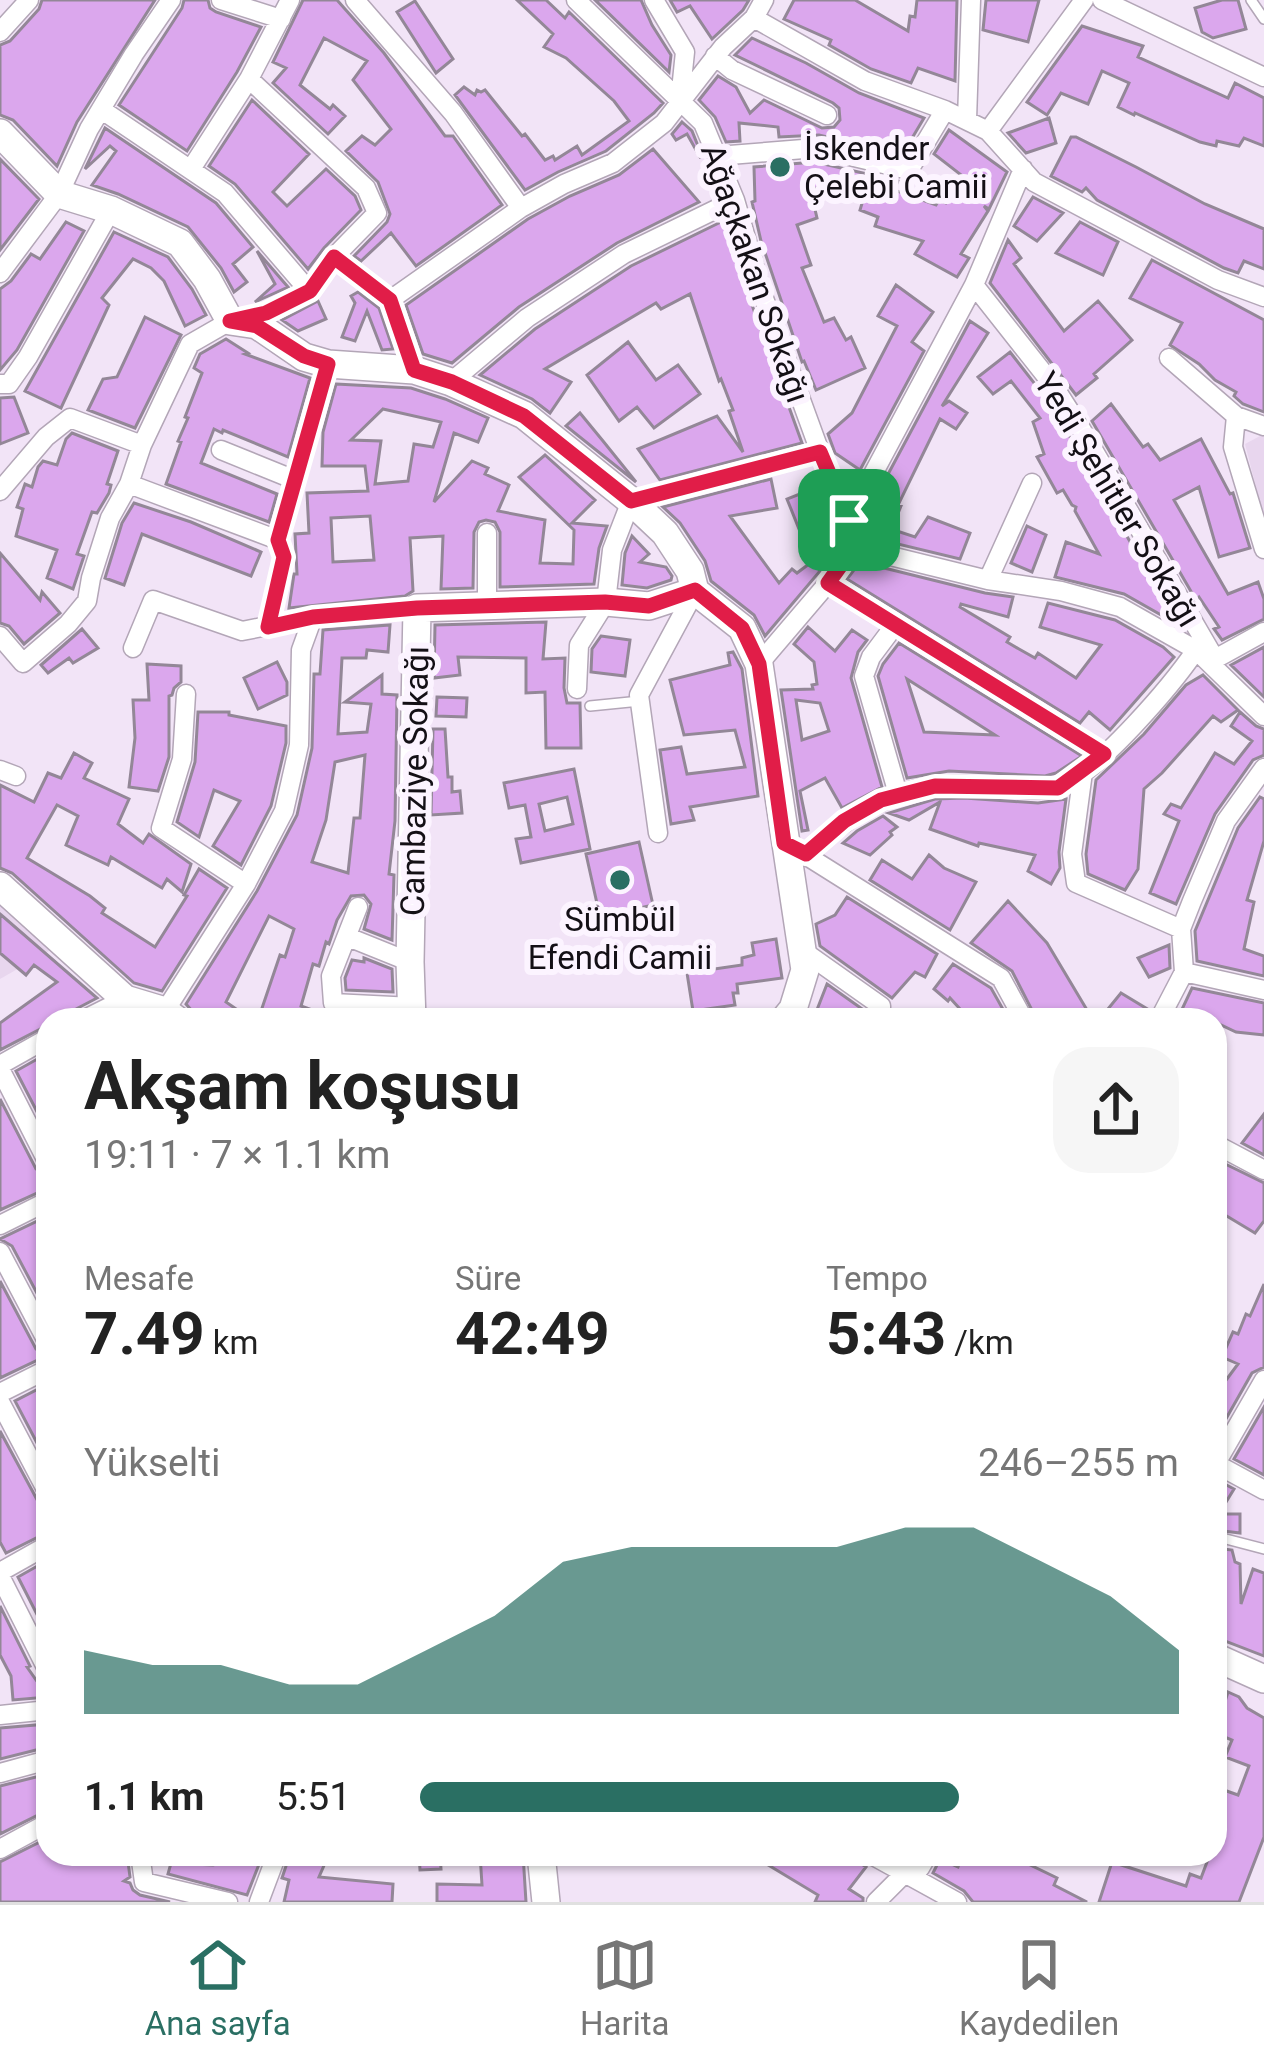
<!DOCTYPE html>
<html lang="tr">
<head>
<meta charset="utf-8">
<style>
  :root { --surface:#fff; --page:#f6f6f6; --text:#222; --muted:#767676; --line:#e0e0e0; --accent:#2a6f63 }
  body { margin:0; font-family:Roboto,sans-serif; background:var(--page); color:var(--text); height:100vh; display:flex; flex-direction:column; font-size:45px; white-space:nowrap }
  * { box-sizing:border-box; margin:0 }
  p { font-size:39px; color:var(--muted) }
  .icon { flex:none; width:66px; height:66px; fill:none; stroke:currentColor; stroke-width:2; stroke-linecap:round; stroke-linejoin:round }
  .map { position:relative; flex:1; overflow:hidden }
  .details { position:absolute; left:36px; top:1008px; width:1191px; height:858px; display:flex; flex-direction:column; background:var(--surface); border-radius:36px; box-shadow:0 3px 9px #0004 }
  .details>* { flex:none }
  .pin { position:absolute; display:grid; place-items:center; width:102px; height:102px; color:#fff; margin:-51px; border-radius:24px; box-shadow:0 6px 18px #0006 }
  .round { display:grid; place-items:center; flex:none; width:126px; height:126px; border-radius:36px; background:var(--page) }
  .headline { display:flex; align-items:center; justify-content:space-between; height:204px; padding:0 48px }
  h1 { font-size:66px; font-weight:700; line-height:90px }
  .metrics { display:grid; grid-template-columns:repeat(3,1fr); gap:18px; height:204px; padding:12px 48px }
  .metrics div { display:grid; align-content:center }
  .metrics b { font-size:60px; font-weight:700 }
  .metrics small { font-size:33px; font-weight:400 }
  .metrics p { font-size:33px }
  .chart { height:336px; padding:24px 48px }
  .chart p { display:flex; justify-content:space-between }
  .chart svg { width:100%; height:216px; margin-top:12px; fill:var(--accent); opacity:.7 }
  ul { padding:0 48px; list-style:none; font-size:39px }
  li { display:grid; grid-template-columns:192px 144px 1fr; align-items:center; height:90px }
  li i { height:30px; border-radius:15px; background:var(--accent) }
  .tabs { display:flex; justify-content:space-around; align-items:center; height:168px; border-top:3px solid var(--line); background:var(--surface); font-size:33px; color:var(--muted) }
  .tabs a { display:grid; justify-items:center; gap:6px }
  .tabs .selected { color:var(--accent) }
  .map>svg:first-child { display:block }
  .built { fill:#e8d6ee }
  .building { fill:#dba7ed; stroke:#938797; stroke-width:3; fill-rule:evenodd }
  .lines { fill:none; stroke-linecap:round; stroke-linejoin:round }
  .lane-casing { stroke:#b3a6b7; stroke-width:12 }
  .street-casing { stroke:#b3a6b7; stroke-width:21 }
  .secondary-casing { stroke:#b3a6b7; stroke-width:30 }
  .lane { stroke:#fff; stroke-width:9 }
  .street { stroke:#fff; stroke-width:18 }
  .secondary { stroke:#fff; stroke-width:27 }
  .route-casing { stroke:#fff; stroke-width:24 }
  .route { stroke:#e11d48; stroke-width:15 }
  .poi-dot { fill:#2a6f63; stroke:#fcf4ff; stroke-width:4.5 }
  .labels { text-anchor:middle; stroke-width:12; stroke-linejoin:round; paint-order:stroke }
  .poi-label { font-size:33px; fill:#141016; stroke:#fcf4ff; text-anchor:start }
  .street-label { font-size:33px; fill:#141016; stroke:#fcf4ff }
</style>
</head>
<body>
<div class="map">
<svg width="1264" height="1902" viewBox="0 0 1264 1902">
  <rect width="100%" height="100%" fill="#f2e4f7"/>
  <path class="built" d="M1262 435H1264V518L1245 444Z
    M0 895 56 947 0 979Z"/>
  <path class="building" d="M42 0H155L77 122 57 166 13 120 0 115V45L10 41 39 9Z
    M184 0H208L210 8 216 12 261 27 237 72 187 151 119 105 182 8Z
    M303 0H337L384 53 445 136H453L502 205 416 266 391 233 361 261 354 256 387 222 390 214 378 182 346 151 362 136 375 145 391 129 353 80 367 61 324 38 300 85 330 109 333 105 345 116 328 134 273 83 286 68 273 62Z
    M517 0H546L565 18 569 12 663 103 654 113 606 151 558 172 525 190 455 95 464 87 475 95 477 90 481 92 485 90 522 136 525 134 545 160 553 156 555 160 577 146 582 155 629 121 614 101 566 58 544 47 553 34Z
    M595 0H641L652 25 671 55 669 72Z
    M670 0H749L743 10 712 39 690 6 677 12Z
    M794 0H855L908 31 910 16 915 17 917 0H957L955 81 918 68 911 83 871 69 829 45 831 40 784 19Z
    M986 0H1039L1028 42 983 30Z
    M1222 0H1238L1246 29 1213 38 1202 32 1195 8Z
    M415 1 453 59 436 73 397 12Z
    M1082 26 1143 46 1138 57 1228 98 1235 83 1264 98V146L1244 138 1239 146 1217 141 1216 146 1200 142 1135 113 1134 115 1118 107 1129 83 1102 71 1088 104 1061 93 1047 115 1027 102Z
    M752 38 806 63 859 93 924 118 902 155 819 135 779 137 778 127 739 123 740 141 726 142 715 117 699 100 718 76 736 87 750 113 764 100 822 128 834 127 840 120 839 108 833 103 735 55Z
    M252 100 309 154 273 192 287 206 326 169 355 196 361 210 324 248 308 269 235 184 209 166Z
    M1049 118 1056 143 1026 153 1008 133Z
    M682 122 692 131 702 156 700 157 687 134 676 140 672 134Z
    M105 128 216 203 253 247 233 264 247 282 234 292 221 268 188 227 118 194 92 185 116 151 110 146 85 169Z
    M949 130 1007 172 989 209 984 206 988 211 961 254 969 258 957 277 915 254 923 241 875 226 878 217 860 210 866 190 810 188 817 218 797 225 811 265 802 268 824 322 834 318 846 340 851 337 865 368 816 390 804 361 802 362 761 241 752 202 755 201 754 167 815 162 898 181 894 190 936 205 939 200 946 203 969 181 934 154Z
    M1071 137H1076L1136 167 1205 204 1264 229V269L1244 261 1238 273 1224 268 1097 200 1086 188 1082 192 1051 176Z
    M653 149 699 202 617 243 519 307 452 363 423 354 406 305 528 219 570 196 619 175Z
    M0 159 39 199 0 250Z
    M1033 197 1063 213 1037 241 1014 226Z
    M725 220 748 294 802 443 660 480 638 449 717 416 743 452 729 411 733 410 721 379 719 381 690 294 661 309 656 303 545 369 571 382 550 413 532 399 480 375 535 329 631 266Z
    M66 222 84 231 17 350 0 370V289L11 281 31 254 40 259Z
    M1080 222 1118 242 1103 275 1056 253Z
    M114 232 168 257 192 289 206 315 185 326 164 281 151 268 133 259 102 298 109 305 61 408 25 391Z
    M1008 240 1021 258 1014 264 1064 331 1098 301 1132 340 1094 374 1097 378 1076 395 990 283Z
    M257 251 288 287 255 302 275 284Z
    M1152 260 1264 320V412L1243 404 1234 396 1236 392 1215 380 1199 364 1170 345 1182 323 1130 298Z
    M896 285 933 312 912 342 924 351 860 470 835 453 828 434 852 413 897 326 878 316Z
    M358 292 379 308 393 349 382 350 367 311 355 341 342 337 355 303 351 296Z
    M318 301 326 319 298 331 282 320Z
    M145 317 181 335 135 428 88 410 103 379 117 377Z
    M970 321 988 333 942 406 949 401 967 413 956 429 940 419 898 505 901 506 892 528 866 536 863 521Z
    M226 339 248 353 245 354 310 378 288 457 223 430 222 433 214 429 201 463 277 494 269 522 166 484 181 442 178 441 188 418 185 417 202 373 194 368 200 354Z
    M628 342 656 380 678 365 700 394 654 428 637 407 619 421 587 375Z
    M1010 352 1042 393 1072 440 1177 624 1124 594 1055 577 1066 542 1099 554 1075 511 1076 507 1072 505 1063 490 1057 493 1037 457 1044 454 1033 422 1040 418 1011 381 993 394 978 377Z
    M336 384 411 388 445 399 488 418 478 442 454 433 434 502 472 461 488 468 485 474 509 485 498 511 545 520 540 563 573 564 574 530 519 477 545 455 595 500 572 523 607 526 599 548 594 584 500 587V532L495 522 486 520 479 522 474 532 473 588 441 589 443 536 410 538 413 591 405 596 289 608 294 574H297L295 534 309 533 307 493 368 491 365 466H322L323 432ZM383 409 441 422 433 447 414 444 408 481 375 484 381 441 351 440ZM370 516 374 560 333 562 331 518Z
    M14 397 28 433 0 444V398Z
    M1111 404 1143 447 1148 444 1160 460 1201 439 1230 494 1233 493 1250 548 1219 557 1199 487 1174 500 1228 594 1258 582 1264 599V619L1222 640 1214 629 1219 627 1199 597 1196 600 1092 421Z
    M580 413 603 441 636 482 566 426Z
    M72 433 118 451 107 484 111 485 109 493 97 513 92 512 77 554 84 556 73 589 47 578 57 550 16 536 23 509 17 507 25 484 32 487 38 467 43 461 57 465 66 439Z
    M771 479 777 508 730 516 779 583 792 569 797 573 813 561 820 571 765 636 754 615 711 581 705 561 680 523 663 507Z
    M820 486 836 523 840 544 819 553 811 530 801 534 787 499Z
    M134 503 191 522 261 552 251 576 142 534 124 585 105 578 122 523Z
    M928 517 970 533 960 559 881 540 891 529 915 537Z
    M1027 526 1046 535 1032 572 1011 563Z
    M632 536 649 554 640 562 666 567 672 576 671 580 647 588 622 585 625 553Z
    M0 553 40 600 42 592 60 613 24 644 9 626 0 623Z
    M860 562 985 593 1013 597 1008 617 961 604 960 607 1010 637 1007 642 1019 649 1035 658 1038 653 1076 678 1101 645 1040 627 1048 603 1115 620 1163 647 1174 657 1110 730 1089 712 1080 723 847 579Z
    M546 622 543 659 565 658 564 688 567 703H580L581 748H546L545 692 526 693V658L458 657 460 675 434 678 435 625Z
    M390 625 388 652 367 650 366 658H342L338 734 367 732 371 704 345 702 382 675V694L397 695 395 821 389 874 394 875 392 940 364 929 371 904 364 895 351 896 337 920 329 944 326 942 319 966 313 964 301 1006 312 1010 308 1020H258L280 955 285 957 294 929 269 916 226 1002 252 1020H195L193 1012 186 1004 257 891 297 815 312 748 314 674H320L323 630ZM365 755 360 818H354L348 873 312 862 326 820 335 762Z
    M808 627 835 651 852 630 867 640 858 652 851 678 882 787 842 808 825 778 800 791 808 830 802 831 781 690 813 689 812 685 817 684 814 662 794 644ZM796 700 820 703 829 731 802 740Z
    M82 629 98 648 73 663 69 658 48 673 41 665Z
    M601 636 630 640 625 676 591 672 592 649Z
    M899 643 1082 756 1056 773 1045 776 949 771 907 778 878 676 883 664ZM907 679 995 735 924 732Z
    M1264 647V697L1231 665Z
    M733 652 742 669 758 796 690 807 694 820 671 824 660 750 681 747 687 774 745 767 735 730 684 735 670 680 730 665 728 653Z
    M277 662 287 682V695L258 709 244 678Z
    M147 664 181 666V682L174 688 172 695 169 696V757L158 791 129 787 135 738 133 700H149Z
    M1203 675 1238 710 1221 722 1213 716 1162 773 1144 789 1138 869 1125 890 1088 874 1086 854 1096 780 1144 734 1186 685Z
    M437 697 467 698 466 717 436 716Z
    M198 712H229V715L286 726V743L271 806 241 865 213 846 240 801 214 790 199 837 177 822 195 762Z
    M1240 712 1256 726 1264 729V755L1253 760 1215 814 1176 904 1150 893 1179 821 1164 814 1171 804 1181 808 1215 753 1234 764 1252 741 1231 726Z
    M433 729H445L448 777H452V792L460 791 462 813 431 815Z
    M74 753 92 763 84 778 129 799 118 824 143 843 149 834 191 864 182 892 167 879 162 888 111 857 108 865 66 845 78 816 57 805 27 858 90 896 105 908 102 913 155 947 187 896 184 895 199 869 227 888 162 991 134 983 12 873 0 868V785L34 802 48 773 61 778Z
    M574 769 590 849 521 863 516 839 531 837 525 805 509 808 504 783ZM567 797 573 824 545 831 539 804Z
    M1260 797 1264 799V841L1247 900 1254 902 1244 949 1264 956V976L1197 961 1195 931 1238 828Z
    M964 798 1038 803 1066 799 1059 852 1060 868 1051 884 1028 871 1035 855 979 843 978 846 930 829 940 802 909 820 889 813 935 799Z
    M883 816 897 827 890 832 892 835 870 855 843 843 857 831Z
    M639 842 653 905 600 917 586 854Z
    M929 855 944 868 976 882 950 930 870 880 882 860 912 879Z
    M847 897 937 954 925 977 915 972 892 998 820 946 816 924 835 915Z
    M1008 901 1047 943 1093 1020H1037L1012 971 971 943Z
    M0 914 97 998 76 1009 70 1020H48V1025L0 1050V1023L57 982 34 965 26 975 0 953Z
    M776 939 782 978 737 984 738 993H733L735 1005 693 1011 687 973 742 965V958L754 955 752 943Z
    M1169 945 1170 968 1149 977 1138 958Z
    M364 958 392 969 393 992 346 990 345 978 352 960 364 962Z
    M953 964 991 988 1009 1020H970L950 998 948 1001 934 989Z
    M827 984 865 1011 861 1020H813Z
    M1192 988 1264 1003V1035L1236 1032 1215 1022V1020H1177Z
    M1121 993 1149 1010 1146 1020H1099Z
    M48 1053V1133L16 1071Z
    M0 1099 36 1169 48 1176V1188L0 1210Z
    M1264 1114V1155L1242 1143Z
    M1215 1159 1264 1183V1221L1255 1233 1215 1209Z
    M48 1216V1314L12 1246 0 1239Z
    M0 1281 36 1349 46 1356 0 1378Z
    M1264 1284V1367L1252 1373 1215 1438V1383L1221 1387 1238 1364 1222 1357 1233 1332 1238 1334 1246 1314 1250 1316Z
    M48 1384V1464L15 1401Z
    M1264 1407V1475L1234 1459Z
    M0 1431 48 1520V1532L6 1553 0 1542Z
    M1215 1479 1234 1489 1223 1507 1224 1514H1240V1533L1215 1530Z
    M1215 1548 1232 1550 1235 1562 1240 1564 1241 1604 1253 1569 1264 1573V1656L1217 1638 1224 1619H1215Z
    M48 1560V1636L18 1577Z
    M0 1606 30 1666 27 1667 48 1697 13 1700 11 1676 0 1655Z
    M1228 1692 1239 1697 1247 1708 1264 1718V1837L1239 1902H1099L1112 1862 1186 1886 1190 1874 1201 1878 1210 1854H1215V1841L1222 1822 1215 1819V1804L1221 1789 1238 1795 1249 1766 1225 1757 1232 1740 1215 1733Z
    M48 1724V1747L0 1759V1728Z
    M48 1774V1810L0 1834V1786Z
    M48 1838V1854H127L130 1877 124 1881 130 1883 133 1890 140 1895 170 1902H0V1862Z
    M237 1854H263L247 1895 168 1874 171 1863 213 1865 235 1859Z
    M290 1854H329L319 1877 393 1884 392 1902H284L289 1880 282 1878Z
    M419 1854H440L441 1869 420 1870Z
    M480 1854H523L526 1902H437V1884L482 1885Z
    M750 1854H857L859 1862 866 1867 849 1889 863 1898V1902H815L818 1895Z
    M963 1854H1020L1018 1859 1057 1878 1054 1885 1087 1902H973L964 1891 933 1873 940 1859 958 1867Z"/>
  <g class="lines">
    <g class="lane-casing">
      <path id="lane" d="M1251 0 1264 19
        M590 706 640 701
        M1215 1539H1226L1264 1549"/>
    </g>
    <g class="street-casing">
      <path id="street" d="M221 0 281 19
        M355 0 453 113 521 208
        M576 0 703 123 735 200 761 290 820 452 849 519
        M654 0 685 52 680 100
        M1102 0 1264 77
        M754 18 865 81 945 110 988 131 1034 182 1218 280 1264 297
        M0 32 29 0
        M715 56 732 70 827 115
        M102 110 225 193 309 291
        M967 120 971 0
        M988 131 1084 0
        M717 156 816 148 909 170 945 110
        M191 169 249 79 290 0
        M334 257 390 300 521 208 564 184 613 163 664 123 723 47 754 18 764 0
        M0 273 59 194 89 129 134 54 171 0
        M974 285 1053 385 1080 427 1215 659
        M390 300 414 370
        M1169 358 1236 416 1233 447 1264 549
        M451 382 527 318 624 254 735 200
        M0 384H9L28 357 111 210
        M1236 416 1264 426
        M221 450 295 480
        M129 484 142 445 190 344 230 321 266 313 309 291 334 257 377 213 366 188 249 79
        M0 491 46 437 70 418 142 445
        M854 547 988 580 1061 591 1120 607 1196 650 1264 716
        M988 580 1032 483
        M828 583 1104 754
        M487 605V533
        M895 625 871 657 864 676 898 794
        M268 627 284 557 278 540 328 364
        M0 636 23 663 68 624 87 601 91 578 110 518 129 484 278 540
        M133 648 153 600 242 631 313 617
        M759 664 828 583 854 547 849 519 974 285 1023 169
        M577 689 579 645 606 602 612 550 631 501 820 452
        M186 694 182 759 161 828 246 884
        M0 770 16 776
        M1083 772 1072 854 1076 883 1181 929
        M658 833 639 695 695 591
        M799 851 1001 978 1024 1020
        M806 854C844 820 881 794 933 786 954 783 976 786 997 787 1016 787 1044 793 1061 786 1100 770 1172 685 1196 650L1215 659 1264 632
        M358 907 331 976 333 1003 413 1007
        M348 937 410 962
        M799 948 881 1006V1020
        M1184 972 1264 990
        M165 1011 246 884 284 811 299 745 301 650 313 617 417 608
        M83 1020 125 999
        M1159 1020 1184 972 1181 929 1192 901 1226 821 1264 768
        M0 1065 48 1038
        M0 1069 48 1163
        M1215 1144 1264 1170
        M0 1225 48 1201
        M0 1252 48 1343
        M0 1393 48 1369
        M0 1402 48 1493
        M1216 1464 1264 1490
        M1215 1465 1264 1380
        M0 1572 48 1545
        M0 1576 48 1671
        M0 1715 48 1710
        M0 1773 48 1760
        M0 1849 48 1823
        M140 1854 144 1882 228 1902
        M870 1854 957 1902
        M259 1902 277 1854
        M876 1902 904 1874 920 1868 928 1854"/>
    </g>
    <g class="secondary-casing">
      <path id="secondary" d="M0 133 59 194 111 210 180 243 207 279 230 321 257 325 304 357 328 364 414 370 451 382 524 415 631 501 665 533 690 571 695 591
        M695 591 742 628 759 664 805 970 793 1009 784 1020
        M0 886 125 999 165 1011 177 1020
        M412 1020 410 962 417 608 606 602 649 606 695 591
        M1215 1657 1264 1679
        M541 1854 546 1902"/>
    </g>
    <use href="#lane" class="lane"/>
    <use href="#street" class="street"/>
    <use href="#secondary" class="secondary"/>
  </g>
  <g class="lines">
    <g class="route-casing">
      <path id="route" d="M334 257 390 300 414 370 452 382 524 416 631 501 820 452 849 520 854 547 828 583 1104 754 1058 788 935 786 881 800 844 821 806 854 784 843 759 664 742 628 695 590 649 606 605 602 417 608 313 617 268 627 284 557 278 540 328 364 304 356 257 326 230 321 266 313 310 291Z"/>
    </g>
    <use href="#route" class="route"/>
  </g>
  <g class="poi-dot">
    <circle cx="780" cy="167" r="12"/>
    <circle cx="620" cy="880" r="12"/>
  </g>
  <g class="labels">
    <g class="poi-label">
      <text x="804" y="160">İskender<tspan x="804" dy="38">Çelebi Camii</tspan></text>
      <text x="620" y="931" text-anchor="middle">Sümbül<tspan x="620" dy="38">Efendi Camii</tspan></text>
    </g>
    <g class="street-label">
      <text transform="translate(756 273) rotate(71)" y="12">Ağaçkakan Sokağı</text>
      <text transform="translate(1118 499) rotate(59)" y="12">Yedi Şehitler Sokağı</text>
      <text transform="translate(414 781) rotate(-89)" y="12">Cambaziye Sokağı</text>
    </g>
  </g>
</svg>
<div class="pin" style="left:849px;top:520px;background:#1e9e55"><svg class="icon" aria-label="arrive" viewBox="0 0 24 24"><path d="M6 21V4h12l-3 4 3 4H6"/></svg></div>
<section class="details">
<div class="headline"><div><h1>Akşam koşusu</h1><p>19:11 · 7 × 1.1 km</p></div><a class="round"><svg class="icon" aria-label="share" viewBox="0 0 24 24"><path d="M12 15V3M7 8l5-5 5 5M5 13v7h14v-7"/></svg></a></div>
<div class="metrics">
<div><p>Mesafe</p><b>7.49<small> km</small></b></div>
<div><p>Süre</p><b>42:49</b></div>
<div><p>Tempo</p><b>5:43<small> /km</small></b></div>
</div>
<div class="chart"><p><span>Yükselti</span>246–255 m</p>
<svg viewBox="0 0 160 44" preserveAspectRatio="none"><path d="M0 44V31L10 34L20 34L30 38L40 38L50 31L60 24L70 13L80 10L90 10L100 10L110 10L120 6L130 6L140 13L150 20L160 31V44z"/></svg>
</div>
<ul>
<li><b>1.1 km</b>5:51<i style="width:71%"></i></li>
</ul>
</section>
</div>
<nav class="tabs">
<a class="selected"><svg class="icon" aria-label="home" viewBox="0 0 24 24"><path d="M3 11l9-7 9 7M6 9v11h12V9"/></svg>Ana sayfa</a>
<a><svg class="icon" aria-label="map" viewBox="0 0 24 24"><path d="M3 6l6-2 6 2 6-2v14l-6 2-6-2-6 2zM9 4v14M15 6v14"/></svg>Harita</a>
<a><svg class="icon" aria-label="saved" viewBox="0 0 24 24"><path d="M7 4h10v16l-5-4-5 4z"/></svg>Kaydedilen</a>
</nav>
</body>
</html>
